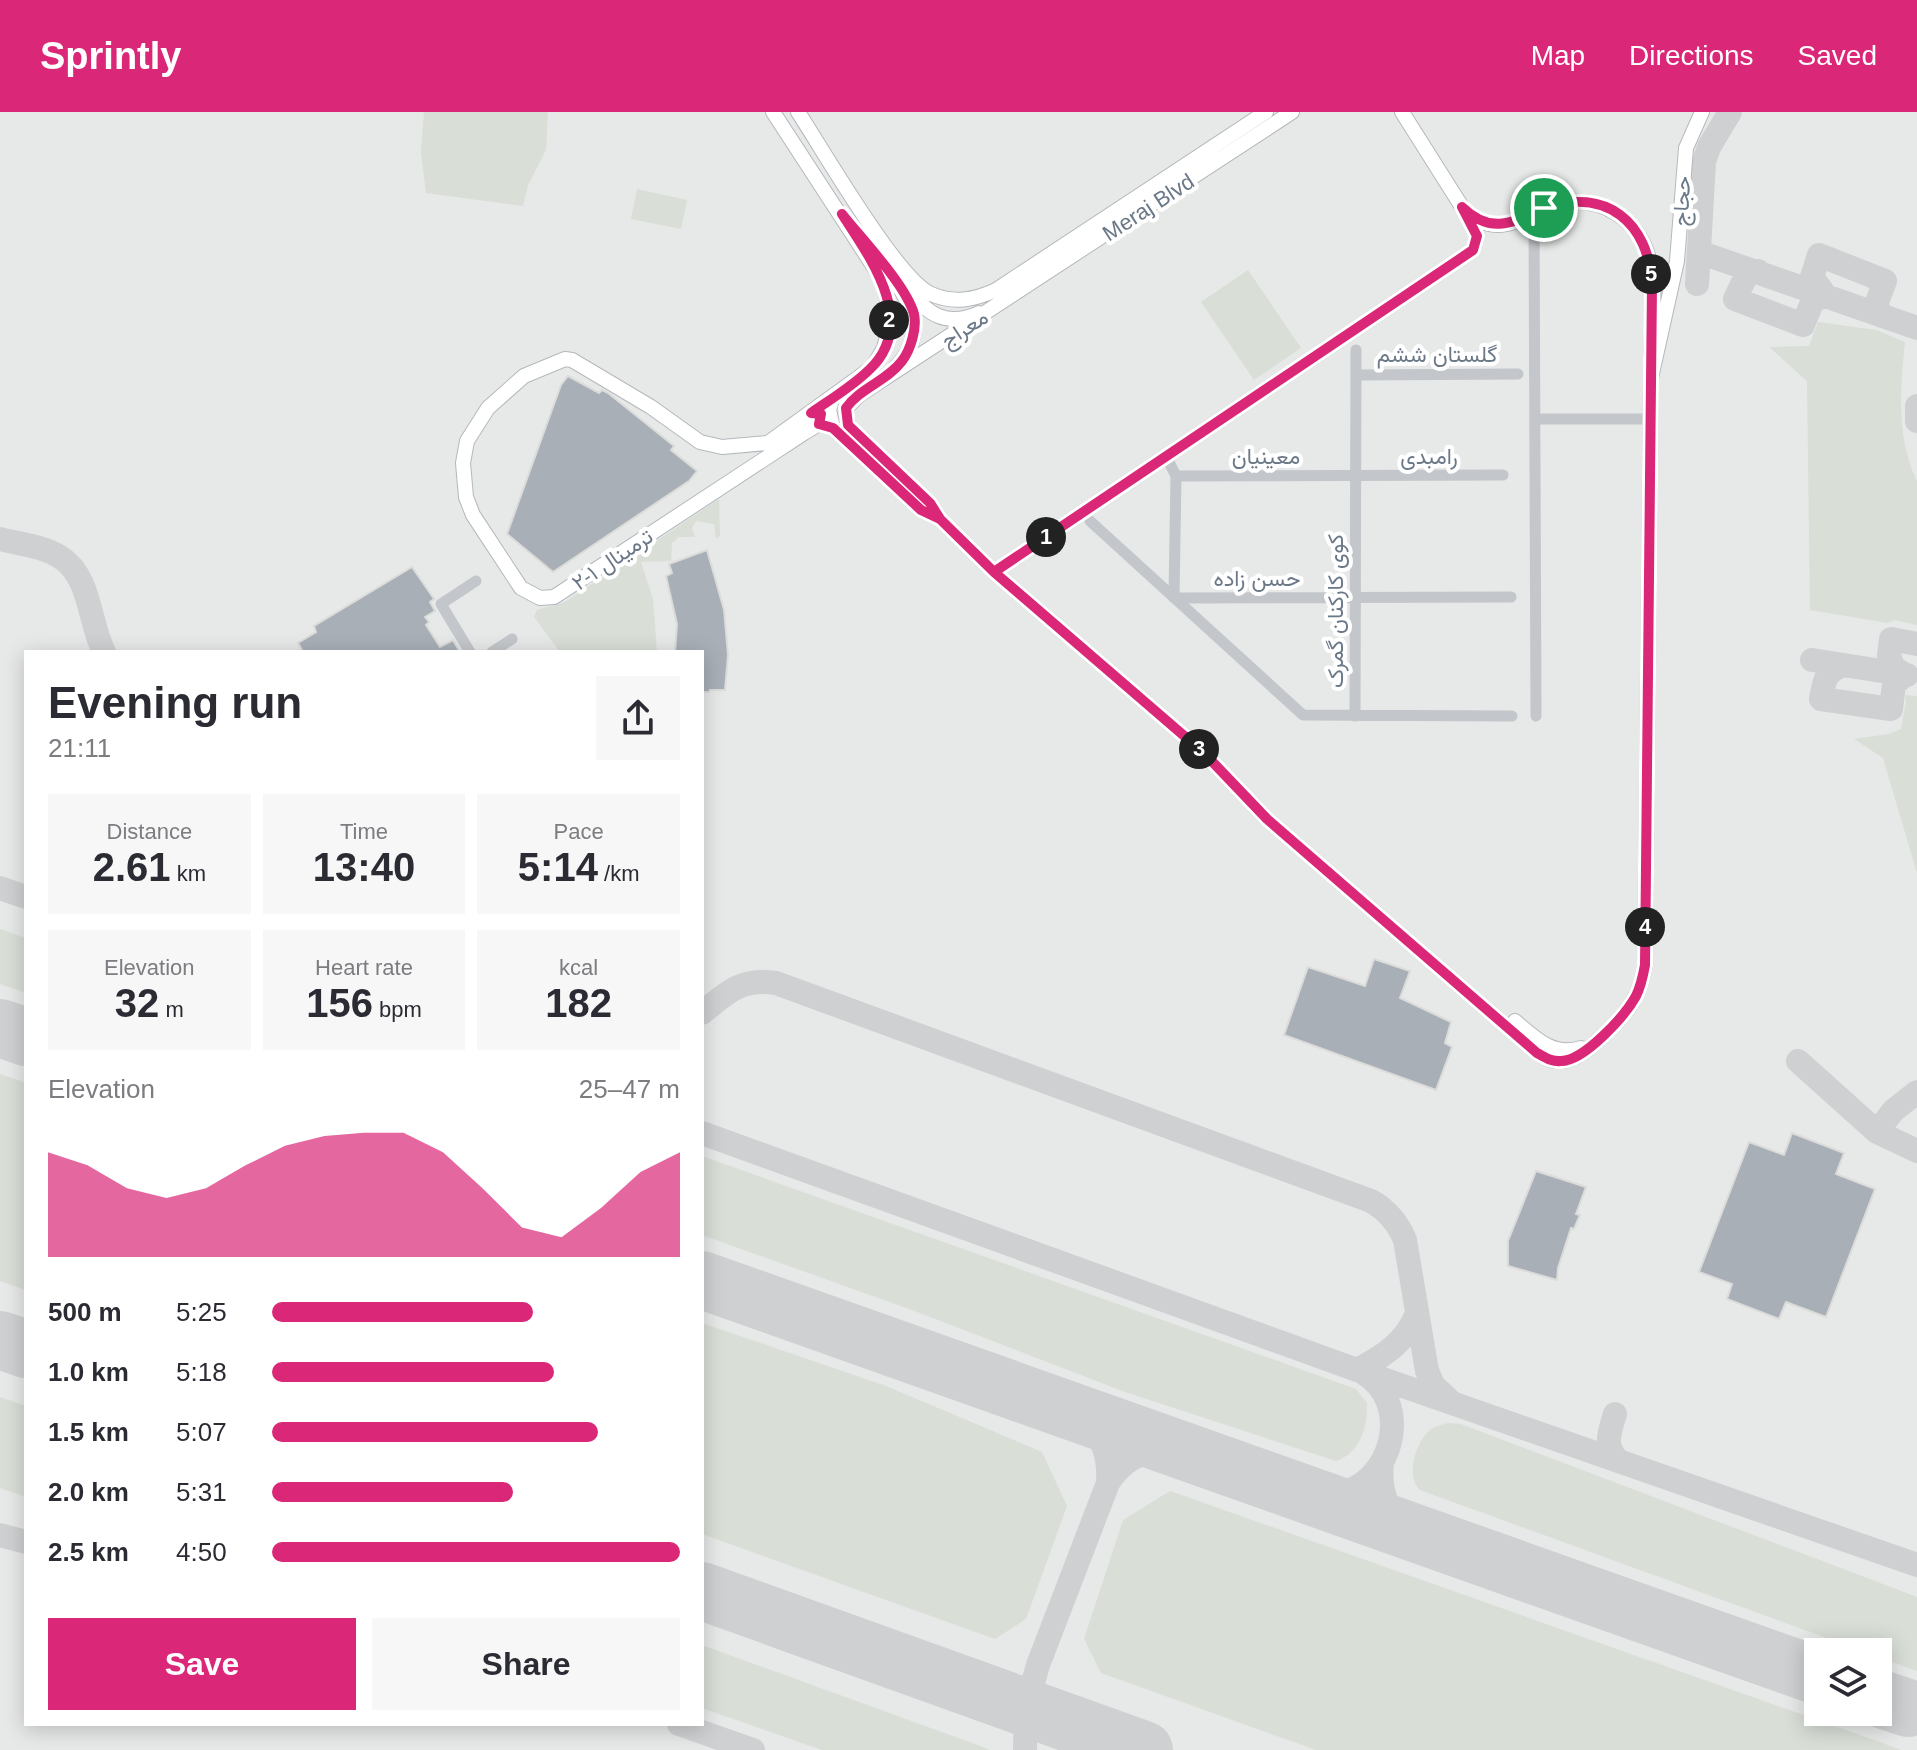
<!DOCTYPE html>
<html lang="en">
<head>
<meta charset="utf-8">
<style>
  :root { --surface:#fff; --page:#f7f7f7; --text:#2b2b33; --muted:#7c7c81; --accent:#db2777 }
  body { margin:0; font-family:Arial,Vazirmatn,sans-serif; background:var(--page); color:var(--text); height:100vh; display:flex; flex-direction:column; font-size:30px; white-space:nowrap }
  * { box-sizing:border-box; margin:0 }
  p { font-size:26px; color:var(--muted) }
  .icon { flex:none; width:44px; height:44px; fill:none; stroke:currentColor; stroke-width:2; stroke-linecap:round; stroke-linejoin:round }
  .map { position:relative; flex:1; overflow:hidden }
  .drawer { position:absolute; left:24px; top:538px; width:680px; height:1076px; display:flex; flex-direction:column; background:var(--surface); border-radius:0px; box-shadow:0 4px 20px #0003 }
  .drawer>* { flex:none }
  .fabs { position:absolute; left:1804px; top:1526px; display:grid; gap:16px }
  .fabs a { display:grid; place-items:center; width:88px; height:88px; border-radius:0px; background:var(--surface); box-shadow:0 4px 20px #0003; font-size:40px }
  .pin { position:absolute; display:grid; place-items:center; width:68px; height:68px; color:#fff; margin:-34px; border:4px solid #fff; border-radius:50%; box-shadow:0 2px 8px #0007 }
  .km { position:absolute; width:40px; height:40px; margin:-20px; border-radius:50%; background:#222; color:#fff; font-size:22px; line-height:40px; text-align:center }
  .round { display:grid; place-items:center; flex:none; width:84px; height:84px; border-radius:0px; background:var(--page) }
  .summary { display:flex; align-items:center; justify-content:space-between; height:136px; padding:0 24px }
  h1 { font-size:44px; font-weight:700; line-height:60px }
  .figures { display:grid; grid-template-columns:repeat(3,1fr); gap:12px; height:136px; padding:8px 24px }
  .figures div { display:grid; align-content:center; border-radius:0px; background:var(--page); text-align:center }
  .figures b { font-size:40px; font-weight:700 }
  .figures small { font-size:22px; font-weight:400 }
  .figures p { font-size:22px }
  .chart { height:224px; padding:16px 24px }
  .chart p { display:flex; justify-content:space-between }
  .chart svg { width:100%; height:144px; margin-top:8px; fill:var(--accent); opacity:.7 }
  .button { display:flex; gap:16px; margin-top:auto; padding:16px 24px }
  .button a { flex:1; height:92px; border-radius:0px; background:var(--accent); color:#fff; font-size:32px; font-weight:700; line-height:92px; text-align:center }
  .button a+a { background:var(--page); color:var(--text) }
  ul { padding:0 24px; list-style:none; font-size:26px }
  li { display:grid; grid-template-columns:128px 96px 1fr; align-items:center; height:60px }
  li i { height:20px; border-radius:10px; background:var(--accent) }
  header { display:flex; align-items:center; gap:48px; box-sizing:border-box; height:112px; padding:0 40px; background:var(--accent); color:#fff }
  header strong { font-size:38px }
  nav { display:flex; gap:44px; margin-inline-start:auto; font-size:28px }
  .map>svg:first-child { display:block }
  .built { fill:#e7e8e8; fill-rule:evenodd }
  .green { fill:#d9ded7 }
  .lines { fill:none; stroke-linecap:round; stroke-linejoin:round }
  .taxiway { stroke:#ced0d2; stroke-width:24 }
  .runway { stroke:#ced0d2; stroke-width:58 }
  .building { fill:#a8afb7; stroke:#dbdbda; stroke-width:2 }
  .major-casing { stroke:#b4b8bd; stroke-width:16 }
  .minor { stroke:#c3c6ca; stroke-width:11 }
  .major { stroke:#fff; stroke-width:14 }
  .route-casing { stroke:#fff; stroke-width:16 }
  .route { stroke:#db2777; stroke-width:10 }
  .labels { text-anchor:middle; stroke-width:8; stroke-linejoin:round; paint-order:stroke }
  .street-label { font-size:22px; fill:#6a7887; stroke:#fff }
</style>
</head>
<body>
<header>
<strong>Sprintly</strong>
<nav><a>Map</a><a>Directions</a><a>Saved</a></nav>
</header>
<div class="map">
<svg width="1917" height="1638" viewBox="0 0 1917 1638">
  <rect width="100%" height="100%" fill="#f9f9f7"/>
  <path class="built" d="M0 0H1917V1638H0ZM26 540H702V1612H26ZM1818 1540H1878V1600H1818Z"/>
  <path class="green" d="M424 0H548L546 38 528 73 523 94 426 81 421 40Z
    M637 77 687 88 681 117 631 107Z
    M1248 158 1301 236 1254 268 1201 190Z
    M1818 210 1876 218 1905 230C1900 277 1896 325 1917 369V513L1895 508 1888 511 1810 498 1807 269 1769 235 1809 234Z
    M719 387 720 424 716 427 714 412 696 409 692 416 695 425H679L672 431 671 449 641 450 653 487 657 540H560L534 505 537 498 565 490Z
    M1905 583 1917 584V761L1883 646 1854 627 1889 622 1901 617 1906 590Z
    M0 817 26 826V881L0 872Z
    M0 962 26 971V1178L0 1169Z
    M702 1044 1356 1277 1367 1291C1368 1315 1360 1341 1336 1349L1125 1280 912 1198 702 1123Z
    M702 1211 886 1274 1042 1340 1067 1394 1026 1507 995 1527 702 1422Z
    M0 1285 26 1294V1385L0 1376Z
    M1449 1311 1461 1312 1917 1485V1559L1878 1545V1540H1865L1420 1378C1405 1364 1416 1330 1430 1318 1435 1314 1442 1312 1449 1311Z
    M1170 1379 1880 1630 1901 1638H1316L1101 1561 1084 1527 1123 1408Z
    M702 1533 983 1635 990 1638H822L702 1596Z"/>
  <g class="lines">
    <path class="taxiway" d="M1699 140 1917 216
      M1758 159 1747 162 1735 187 1803 213 1813 188 1826 184 1812 165 1819 143 1885 169 1876 193 1882 204
      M1697 172 1704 50 1709 35 1730 0
      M1917 294V309
      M0 427C19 432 43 434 60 445 91 464 89 511 104 540
      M1812 548 1907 563
      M1844 553C1825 559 1824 569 1821 587L1891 597 1894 572 1905 563 1893 555 1889 543 1891 527 1917 532
      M0 776 26 785
      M702 901C728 880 741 866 776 871L1371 1089C1387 1098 1398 1111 1405 1128L1427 1259 1433 1273 1449 1288
      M1798 949 1877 1020 1917 1039
      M1877 1020 1893 999 1917 980
      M702 1021 1357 1258 1917 1453
      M1357 1258C1384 1244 1406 1230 1417 1201
      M1615 1302C1610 1319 1603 1334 1618 1348
      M1081 1304C1102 1322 1110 1343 1108 1371
      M1382 1350C1379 1380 1387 1402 1412 1420
      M1313 1386C1328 1385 1342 1384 1355 1376 1397 1354 1407 1289 1365 1262
      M0 1423 26 1430
      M1908 1596 1917 1600
      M679 1612 753 1638
      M1025 1638 1026 1596 1038 1553 1108 1371C1123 1347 1142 1339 1170 1336"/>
    <path class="runway" d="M0 916 26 925
      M702 1168 1818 1564
      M0 1228 26 1237
      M702 1479 1144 1638
      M1878 1586 1908 1596"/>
  </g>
  <path class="building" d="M568 264 599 281 602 278 608 281 674 334 671 338 697 359 689 369 553 460 507 422 561 273Z
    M707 438 724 498 728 543 725 578H710L709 580H702V540H675L677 512 666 464 672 461 669 452Z
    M412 455 434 487 430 490 435 499 425 505 429 510 426 513 440 535 453 528 460 540H303L298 531 316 520 314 514Z
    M1374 847 1410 859 1400 886 1451 910 1445 931 1452 935 1436 978 1284 923 1308 855 1365 874Z
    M1792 1021 1844 1041 1836 1062 1875 1077 1826 1205 1786 1190 1779 1207 1727 1187 1732 1172 1699 1160 1749 1030 1784 1043Z
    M1536 1059 1586 1075 1576 1102 1580 1103 1574 1117 1571 1116 1558 1156 1557 1168 1508 1154V1129Z"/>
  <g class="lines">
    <g class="major-casing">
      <path id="major" d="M773 0 883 169 890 200 889 217 884 236 873 255 768 331 722 335 700 330 651 295 572 248 565 247 524 264 488 296 467 329 463 351 466 385 473 403 521 476 540 486 554 485 804 321 819 312 833 316
        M798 0C823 38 897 167 931 182 954 192 974 188 996 178L1266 0
        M1292 0 859 283 846 296 848 313 930 391 940 407 994 460 1204 641 1267 707 1537 941C1544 945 1551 950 1561 949 1583 949 1622 907 1633 889 1640 878 1643 866 1645 853L1651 266 1677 149 1686 36 1702 0
        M1465 98C1474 106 1485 113 1498 113 1518 113 1536 97 1556 92 1602 82 1642 108 1651 155 1656 183 1652 213 1651 241
        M882 152C909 185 931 219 895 256
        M911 176C925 204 949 215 979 201
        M833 285 829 298 833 316 921 398 938 406
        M994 460 1473 138 1477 124 1462 95 1402 0
        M1515 909C1535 926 1553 945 1581 936"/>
    </g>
    <path class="minor" d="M1534 101 1536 604
      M1356 263 1518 262
      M1535 307H1650
      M1166 344 1176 364 1174 486 1511 485
      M1176 364 1503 363
      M1090 409 1303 603 1512 604
      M470 540 441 492 476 469
      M492 540 512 527
      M1355 604 1356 238"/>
    <use href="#major" class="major"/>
  </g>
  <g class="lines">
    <g class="route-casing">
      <path id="route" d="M1544 96C1512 111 1491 123 1462 95L1477 124 1473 138 994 460 940 407 930 391 848 313 846 296C860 276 887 269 902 249 911 237 917 216 914 202 906 173 861 126 842 102 869 144 919 210 870 257 853 274 831 287 811 301L821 302 819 312 833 316 921 398 940 407 994 460 1204 641 1267 707 1537 941C1545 945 1551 950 1561 949 1584 949 1625 904 1636 884 1641 874 1643 864 1645 853L1652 173C1649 110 1606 75 1544 96"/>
    </g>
    <use href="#route" class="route"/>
  </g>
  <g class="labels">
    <g class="street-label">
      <text transform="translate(1681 89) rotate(-87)" y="8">حجاج</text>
      <text transform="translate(1148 95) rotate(-33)" y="8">Meraj Blvd</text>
      <text transform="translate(964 216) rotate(-33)" y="8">معراج</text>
      <text x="1437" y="250">گلستان ششم</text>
      <text x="1266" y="352">معینیان</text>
      <text x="1429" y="352">رامبدی</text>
      <text transform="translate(612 447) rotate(-34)" y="8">ترمینال ۱-۲</text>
      <text x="1257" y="474">حسن زاده</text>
      <text transform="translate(1335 499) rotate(-90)" y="8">کوی کارکنان گمرک</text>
    </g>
  </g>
</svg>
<div class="fabs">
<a><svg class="icon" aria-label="layers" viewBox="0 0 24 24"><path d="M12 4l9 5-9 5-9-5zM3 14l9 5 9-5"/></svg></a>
</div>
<div class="pin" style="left:1544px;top:96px;background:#1e9e55"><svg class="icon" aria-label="arrive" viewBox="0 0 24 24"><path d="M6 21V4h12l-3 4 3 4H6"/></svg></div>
<b class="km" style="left:1046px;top:425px">1</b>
<b class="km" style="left:889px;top:208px">2</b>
<b class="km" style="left:1199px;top:637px">3</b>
<b class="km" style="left:1645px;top:815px">4</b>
<b class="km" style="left:1651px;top:162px">5</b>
<section class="drawer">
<div class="summary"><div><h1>Evening run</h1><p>21:11</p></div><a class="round"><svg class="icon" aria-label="share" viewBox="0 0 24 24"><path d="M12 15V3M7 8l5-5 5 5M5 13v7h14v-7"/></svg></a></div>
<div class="figures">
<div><p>Distance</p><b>2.61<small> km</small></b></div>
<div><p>Time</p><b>13:40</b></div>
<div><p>Pace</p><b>5:14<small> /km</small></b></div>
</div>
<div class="figures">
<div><p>Elevation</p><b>32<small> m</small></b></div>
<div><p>Heart rate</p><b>156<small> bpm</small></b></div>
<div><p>kcal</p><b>182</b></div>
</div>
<div class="chart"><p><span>Elevation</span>25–47 m</p>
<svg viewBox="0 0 160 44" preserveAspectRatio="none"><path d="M0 44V12L10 16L20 23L30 26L40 23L50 16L60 10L70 7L80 6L90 6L100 12L110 23L120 35L130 38L140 29L150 18L160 12V44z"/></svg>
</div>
<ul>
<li><b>500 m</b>5:25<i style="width:64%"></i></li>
<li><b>1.0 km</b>5:18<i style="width:69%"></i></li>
<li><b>1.5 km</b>5:07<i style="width:80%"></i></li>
<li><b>2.0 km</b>5:31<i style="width:59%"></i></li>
<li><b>2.5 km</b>4:50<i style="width:100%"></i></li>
</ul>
<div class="button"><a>Save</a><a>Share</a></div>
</section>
</div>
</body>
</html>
